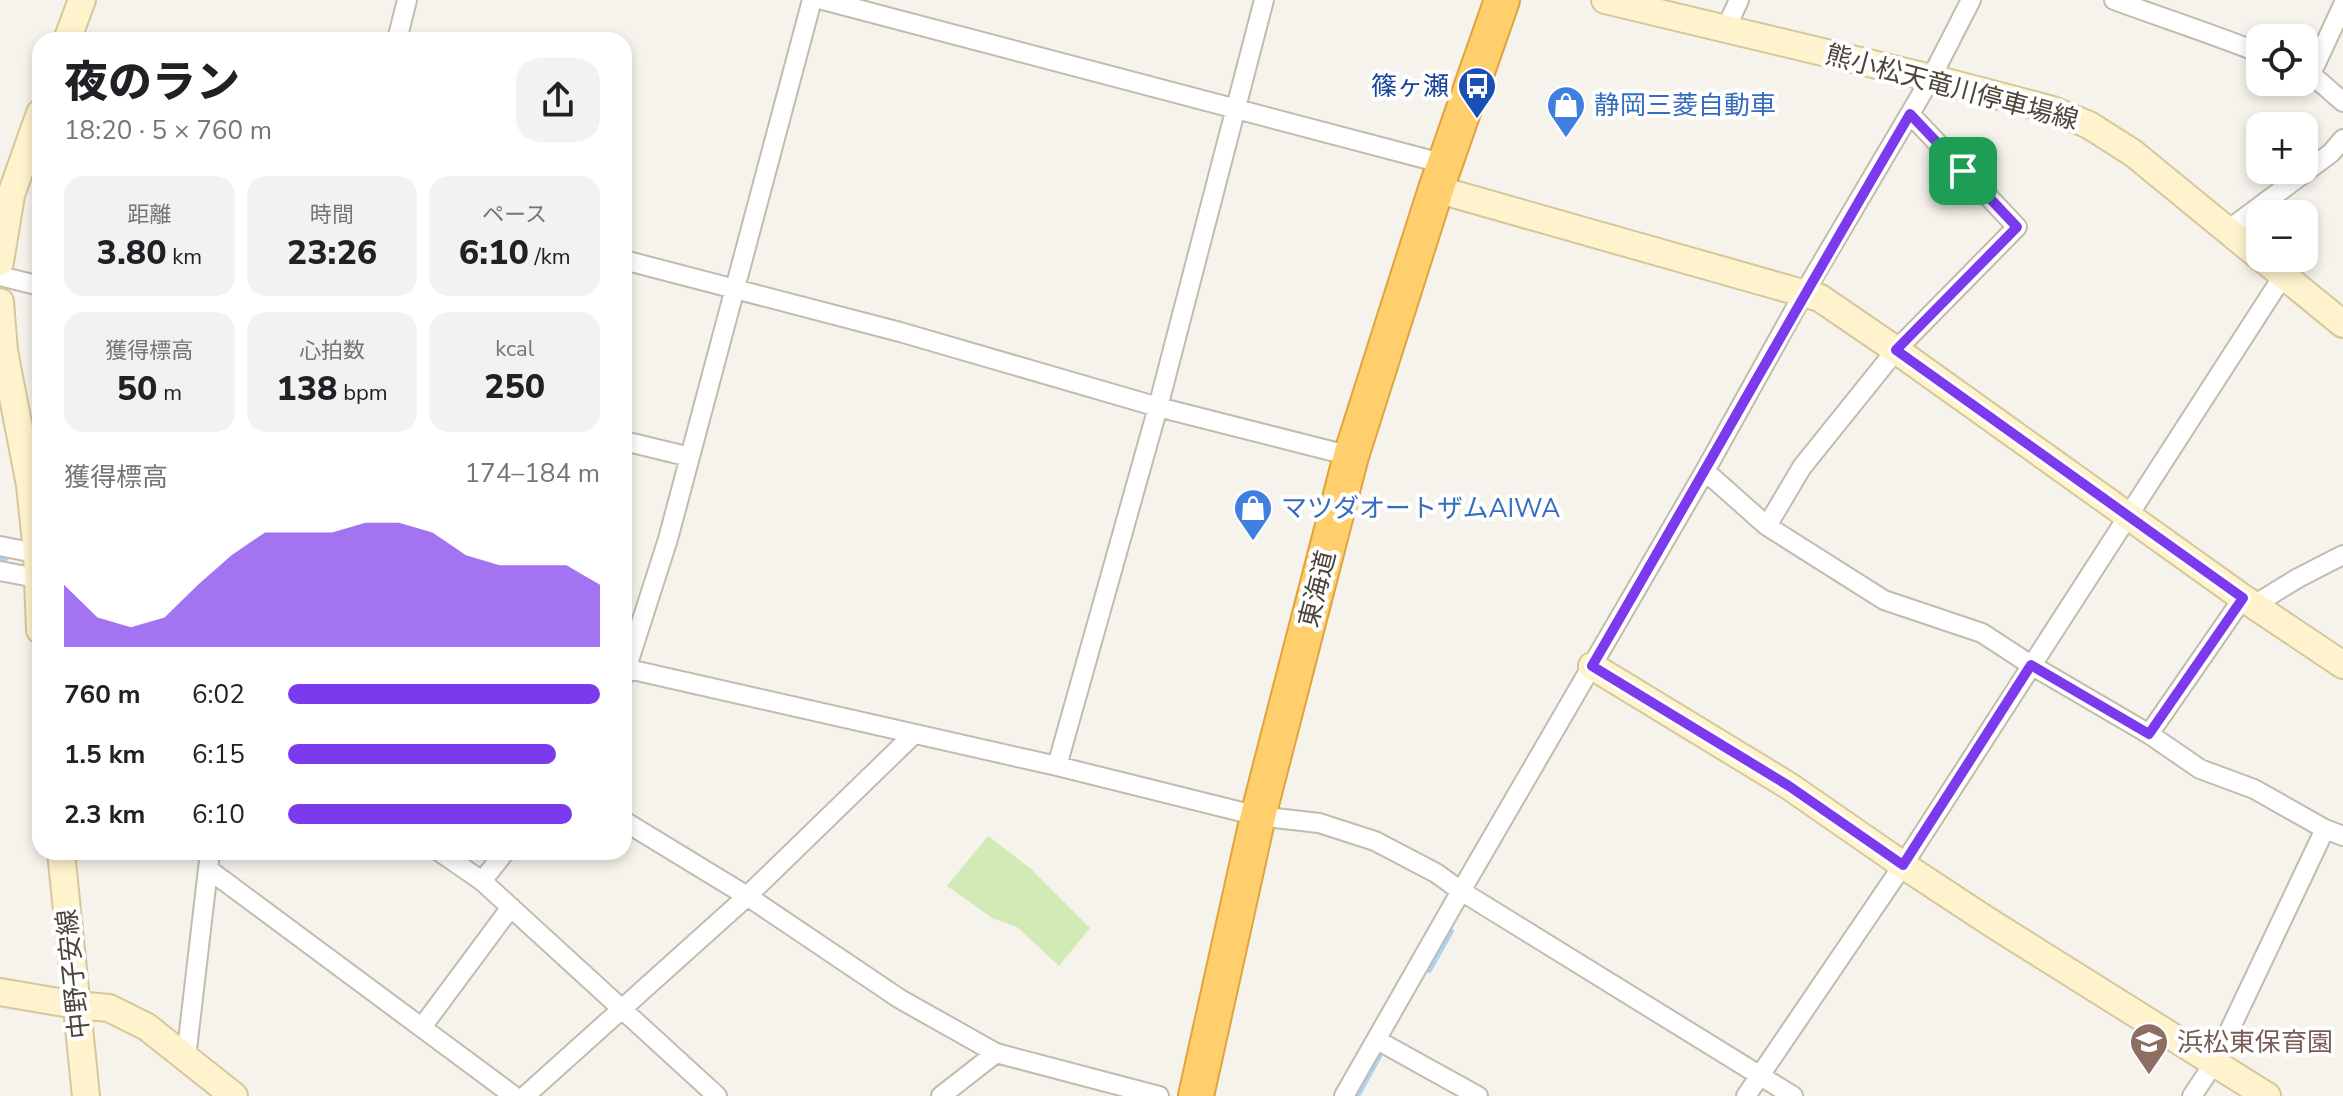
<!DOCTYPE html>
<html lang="ja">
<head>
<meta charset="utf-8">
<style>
  :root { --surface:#fff; --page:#f2f2f2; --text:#202124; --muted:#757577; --accent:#7c3aed }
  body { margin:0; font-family:"Nunito Sans","Noto Sans JP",sans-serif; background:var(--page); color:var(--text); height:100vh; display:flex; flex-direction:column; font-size:30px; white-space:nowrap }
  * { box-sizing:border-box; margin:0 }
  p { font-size:26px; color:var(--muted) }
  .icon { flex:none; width:44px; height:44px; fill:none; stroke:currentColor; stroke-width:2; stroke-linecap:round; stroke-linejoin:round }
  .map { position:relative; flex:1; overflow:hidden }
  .sheet { position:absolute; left:32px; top:32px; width:600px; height:828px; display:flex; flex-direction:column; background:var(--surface); border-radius:24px; box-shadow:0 4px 12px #0003 }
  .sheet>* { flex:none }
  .tools { position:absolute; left:2246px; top:24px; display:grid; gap:16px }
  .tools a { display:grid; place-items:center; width:72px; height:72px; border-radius:16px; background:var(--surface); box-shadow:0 4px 12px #0003; font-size:40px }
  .pin { position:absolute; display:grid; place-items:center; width:68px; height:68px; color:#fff; margin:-34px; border-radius:16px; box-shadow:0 4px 12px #0006 }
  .round { display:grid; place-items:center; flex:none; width:84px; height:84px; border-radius:24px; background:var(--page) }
  .summary { display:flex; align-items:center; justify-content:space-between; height:136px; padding:0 32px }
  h1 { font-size:44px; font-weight:800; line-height:60px }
  .stats { display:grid; grid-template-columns:repeat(3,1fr); gap:12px; height:136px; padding:8px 32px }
  .stats div { display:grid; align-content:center; border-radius:20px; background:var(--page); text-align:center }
  .stats b { font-size:34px; font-weight:800 }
  .stats small { font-size:22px; font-weight:400 }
  .stats p { font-size:22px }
  .chart { height:224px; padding:16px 32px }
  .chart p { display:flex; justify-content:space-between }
  .chart svg { width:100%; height:144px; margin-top:8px; fill:var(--accent); opacity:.7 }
  ul { padding:0 32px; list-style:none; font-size:26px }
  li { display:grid; grid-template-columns:128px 96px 1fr; align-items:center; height:60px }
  li i { height:20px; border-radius:10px; background:var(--accent) }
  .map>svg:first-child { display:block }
  .green { fill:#d2eab5 }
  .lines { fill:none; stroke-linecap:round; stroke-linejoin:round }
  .stream { stroke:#a9d4f2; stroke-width:6 }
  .street-casing { stroke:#c2bbae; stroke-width:22 }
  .secondary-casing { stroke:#d6c79b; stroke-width:30 }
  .highway-casing { stroke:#e0a43c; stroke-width:38 }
  .street { stroke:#fff; stroke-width:18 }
  .secondary { stroke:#fff3cd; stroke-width:26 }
  .highway { stroke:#ffcf6e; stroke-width:34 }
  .route-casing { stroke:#fff; stroke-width:16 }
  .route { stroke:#7c3aed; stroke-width:10 }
  .labels { text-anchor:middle; stroke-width:8; stroke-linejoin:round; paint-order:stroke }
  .transit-label { font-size:26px; fill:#164399; stroke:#fff; text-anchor:end }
  .street-label { font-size:26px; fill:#4b4439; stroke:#fff }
  .shop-label { font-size:26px; fill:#366cbe; stroke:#fff; text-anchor:start }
  .education-label { font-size:26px; fill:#785e54; stroke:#fff; text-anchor:start }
</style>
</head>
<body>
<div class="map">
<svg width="2343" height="1096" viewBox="0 0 2343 1096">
  <rect width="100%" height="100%" fill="#f6f3ec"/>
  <path class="green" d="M988 836 1031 869 1090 928 1059 966 1017 927 992 918 947 886Z"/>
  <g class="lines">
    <path class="stream" d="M0 558 5 559
      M1429 970 1451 931
      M1357 1096 1379 1056"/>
    <g class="street-casing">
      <path id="street" d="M823 0 1445 164
        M2114 0C2163 18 2212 34 2260 53
        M1726 28 1739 0
        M397 40 407 0
        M2304 71 2311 74 2343 102
        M2311 74 2343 5
        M2228 230 2331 153 2343 139
        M624 260 900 332 1158 407 1351 456
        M0 276 40 286
        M624 441 690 457
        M1705 471 1767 526 1802 467 1896 350 2017 227 1910 114
        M1767 526 1884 600 1982 633 2031 665 2149 734 2200 769 2254 789 2325 829 2343 836
        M0 546 40 554
        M0 571 37 578
        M2254 605 2298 578 2343 555
        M624 668 1057 766 1258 816 1319 823 1375 841 1436 873 1461 891 1793 1096
        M624 676 668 539 812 0
        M2149 734 2243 598
        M1057 766 1158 407 1264 0
        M624 821 747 896 900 999 996 1053
        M440 852 482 881 717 1096
        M208 869 514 1096
        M482 881 505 852
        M422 1027 511 907
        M1377 1040 1478 1096
        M186 1058 210 852
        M525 1096 742 901 913 735
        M941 1096 996 1053 1159 1096
        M1344 1096 1461 891 1705 471 1804 293 1931 78 1971 0
        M1746 1096 1903 865 2283 276
        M2192 1096 2214 1063 2325 829"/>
    </g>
    <g class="secondary-casing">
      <path id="secondary" d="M1605 0 1931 78 2053 110 2089 125 2133 153 2260 257
        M67 40 82 0
        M1436 189 1820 298 1896 350 2243 598 2343 665
        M2262 258 2343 324
        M0 262 11 195 40 113
        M0 302 4 351 30 485 37 553 40 630
        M1592 666 1789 786 1903 865 1988 921 2267 1096
        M61 852 86 1096
        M0 992 76 1005 109 1008 147 1027 234 1096"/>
    </g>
    <g class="highway-casing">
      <path id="highway" d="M1196 1096 1258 816 1351 456 1436 189 1502 0"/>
    </g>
    <use href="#street" class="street"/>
    <use href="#secondary" class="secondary"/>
    <use href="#highway" class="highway"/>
  </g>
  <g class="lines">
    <g class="route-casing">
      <path id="route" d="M1910 114 2017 227 1896 350 2243 598 2149 734 2031 665 1903 865 1789 786 1592 666C1699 482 1802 297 1910 114Z"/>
    </g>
    <use href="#route" class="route"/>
  </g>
  <defs>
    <g id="bus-pin" transform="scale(2)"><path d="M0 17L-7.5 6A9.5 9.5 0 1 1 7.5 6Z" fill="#1a4fb4" stroke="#fff"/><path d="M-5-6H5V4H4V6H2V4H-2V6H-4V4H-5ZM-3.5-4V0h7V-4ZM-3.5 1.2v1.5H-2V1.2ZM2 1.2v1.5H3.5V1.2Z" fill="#fff"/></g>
    <g id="shop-pin" transform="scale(2)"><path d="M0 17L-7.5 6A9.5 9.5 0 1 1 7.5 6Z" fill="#3f7fe0" stroke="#fff"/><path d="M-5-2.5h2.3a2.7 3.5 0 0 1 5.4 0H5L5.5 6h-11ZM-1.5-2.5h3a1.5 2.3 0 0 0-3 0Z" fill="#fff"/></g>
    <g id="school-pin" transform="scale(2)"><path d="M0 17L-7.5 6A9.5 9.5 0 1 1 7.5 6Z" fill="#8d6e63" stroke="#fff"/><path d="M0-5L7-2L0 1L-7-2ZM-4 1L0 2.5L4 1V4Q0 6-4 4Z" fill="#fff"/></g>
  </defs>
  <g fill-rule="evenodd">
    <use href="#bus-pin" x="1477" y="86"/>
    <use href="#shop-pin" x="1566" y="105"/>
    <use href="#shop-pin" x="1253" y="508"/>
    <use href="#school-pin" x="2149" y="1042"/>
  </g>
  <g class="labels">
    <g class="transit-label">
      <text x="1449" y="95">篠ヶ瀬</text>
    </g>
    <g class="street-label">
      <text transform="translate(1952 87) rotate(15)" y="9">熊小松天竜川停車場線</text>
      <text transform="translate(1317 589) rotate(-76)" y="9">東海道</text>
      <text transform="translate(73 974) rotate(-96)" y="9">中野子安線</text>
    </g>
    <g class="shop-label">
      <text x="1594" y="114">静岡三菱自動車</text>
      <text x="1281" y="517">マツダオートザムAIWA</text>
    </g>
    <g class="education-label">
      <text x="2177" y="1051">浜松東保育園</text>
    </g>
  </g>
</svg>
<div class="tools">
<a><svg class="icon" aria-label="locate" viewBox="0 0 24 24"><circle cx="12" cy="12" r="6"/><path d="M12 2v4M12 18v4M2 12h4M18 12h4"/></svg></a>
<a>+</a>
<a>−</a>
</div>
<div class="pin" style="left:1963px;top:171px;background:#1e9e55"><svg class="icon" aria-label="arrive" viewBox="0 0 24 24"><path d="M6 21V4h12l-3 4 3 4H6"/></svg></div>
<section class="sheet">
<div class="summary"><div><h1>夜のラン</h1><p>18:20 · 5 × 760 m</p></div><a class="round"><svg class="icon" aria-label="share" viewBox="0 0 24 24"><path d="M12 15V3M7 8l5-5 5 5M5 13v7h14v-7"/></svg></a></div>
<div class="stats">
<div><p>距離</p><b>3.80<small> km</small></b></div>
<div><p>時間</p><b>23:26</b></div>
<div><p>ペース</p><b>6:10<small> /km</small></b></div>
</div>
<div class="stats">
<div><p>獲得標高</p><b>50<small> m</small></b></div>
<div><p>心拍数</p><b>138<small> bpm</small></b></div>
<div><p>kcal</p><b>250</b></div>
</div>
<div class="chart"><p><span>獲得標高</span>174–184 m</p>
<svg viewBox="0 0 160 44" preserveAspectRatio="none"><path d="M0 44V25L10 35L20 38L30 35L40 25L50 16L60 9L70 9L80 9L90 6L100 6L110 9L120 16L130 19L140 19L150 19L160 25V44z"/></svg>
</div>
<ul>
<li><b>760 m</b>6:02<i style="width:100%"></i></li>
<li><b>1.5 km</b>6:15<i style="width:86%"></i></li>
<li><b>2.3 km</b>6:10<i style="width:91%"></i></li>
</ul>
</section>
</div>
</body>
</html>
